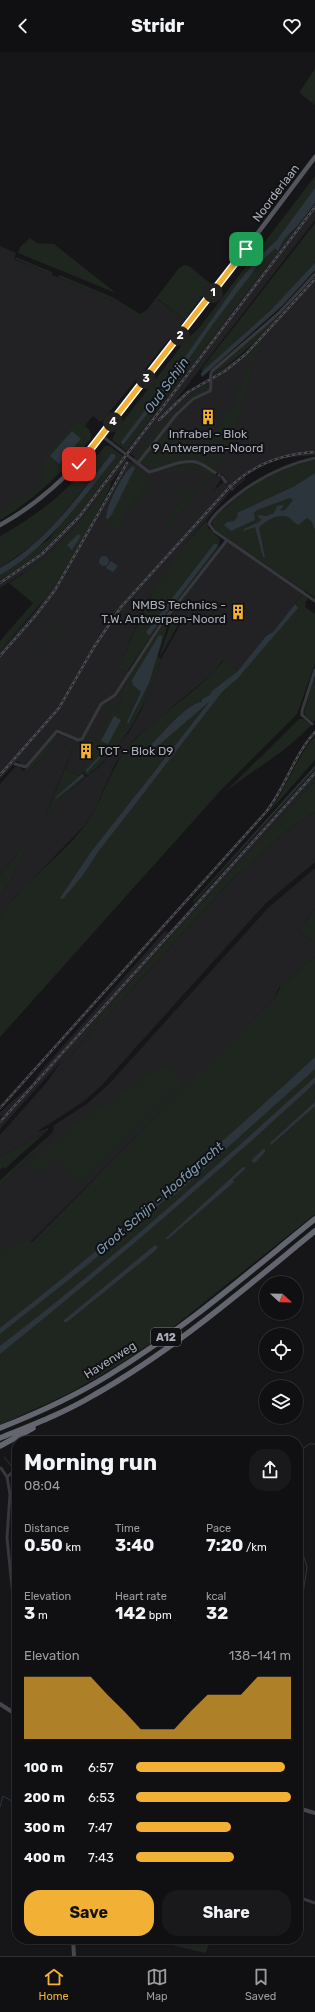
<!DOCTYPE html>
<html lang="en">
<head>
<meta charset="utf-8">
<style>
  :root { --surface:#101012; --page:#19191b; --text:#f1f3f6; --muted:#9c9d9f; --line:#303032; --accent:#f2b134 }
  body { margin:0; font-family:Rubik,sans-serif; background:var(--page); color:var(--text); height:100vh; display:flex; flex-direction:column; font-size:15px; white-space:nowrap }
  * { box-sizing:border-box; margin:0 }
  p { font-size:13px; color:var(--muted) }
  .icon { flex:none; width:22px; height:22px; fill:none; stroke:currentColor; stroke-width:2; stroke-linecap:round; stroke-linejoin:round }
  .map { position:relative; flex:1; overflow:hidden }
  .panel { position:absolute; left:12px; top:1384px; width:291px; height:508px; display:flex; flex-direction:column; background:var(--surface); border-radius:16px; box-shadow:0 1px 3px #0004,0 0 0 1px var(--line) }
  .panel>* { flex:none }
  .needle { width:26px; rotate:112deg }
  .fabs { position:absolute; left:259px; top:1224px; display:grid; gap:8px }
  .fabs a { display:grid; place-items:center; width:44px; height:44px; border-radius:50%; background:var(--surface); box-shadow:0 1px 3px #0004,0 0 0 1px var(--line); font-size:20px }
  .pin { position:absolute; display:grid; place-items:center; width:34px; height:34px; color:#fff; margin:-17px; border-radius:8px; box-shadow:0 2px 6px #0006 }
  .km { position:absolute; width:20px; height:20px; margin:-10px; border-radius:50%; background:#222; color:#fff; font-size:11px; line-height:20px; text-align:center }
  .round { display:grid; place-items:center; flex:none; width:42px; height:42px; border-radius:16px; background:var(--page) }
  .headline { display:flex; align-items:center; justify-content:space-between; height:68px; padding:0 12px }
  h1 { font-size:22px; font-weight:700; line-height:30px }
  .figures { display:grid; grid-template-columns:repeat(3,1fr); gap:6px; height:68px; padding:4px 12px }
  .figures div { display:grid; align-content:center }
  .figures b { font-size:17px; font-weight:700 }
  .figures small { font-size:11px; font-weight:400 }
  .figures p { font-size:11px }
  .chart { height:112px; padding:8px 12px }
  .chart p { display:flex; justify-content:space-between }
  .chart svg { width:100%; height:72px; margin-top:4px; fill:var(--accent); opacity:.7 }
  .action { display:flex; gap:8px; margin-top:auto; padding:8px 12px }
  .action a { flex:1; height:46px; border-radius:16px; background:var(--accent); color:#111; font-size:16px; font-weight:700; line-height:46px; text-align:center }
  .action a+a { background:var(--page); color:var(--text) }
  ul { padding:0 12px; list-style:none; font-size:13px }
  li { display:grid; grid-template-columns:64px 48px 1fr; align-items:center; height:30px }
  li i { height:10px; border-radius:5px; background:var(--accent) }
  header { display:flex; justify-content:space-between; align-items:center; height:52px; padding:0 12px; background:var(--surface); font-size:18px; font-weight:700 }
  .dock { display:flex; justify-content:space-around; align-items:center; height:56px; border-top:1px solid var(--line); background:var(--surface); font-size:11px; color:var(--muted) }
  .dock a { display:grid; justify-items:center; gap:2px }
  .dock .active { color:var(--accent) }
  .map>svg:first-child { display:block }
  .built { fill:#222225 }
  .green { fill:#1e261f }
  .water { fill:#2c353c }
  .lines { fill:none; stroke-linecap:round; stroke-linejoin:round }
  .stream { stroke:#2c353c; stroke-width:1 }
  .street-tunnel { stroke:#333438; stroke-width:3; stroke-dasharray:3 1.5; stroke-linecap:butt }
  .street { stroke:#37383d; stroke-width:3 }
  .secondary { stroke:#45474d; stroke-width:4 }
  .primary { stroke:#53555c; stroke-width:4.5 }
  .highway { stroke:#63666e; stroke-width:5.5 }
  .rail-casing { stroke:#4a4c52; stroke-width:2.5 }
  .rail { stroke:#111113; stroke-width:1; stroke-dasharray:3; stroke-linecap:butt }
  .route-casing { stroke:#fff; stroke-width:8 }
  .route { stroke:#f2b134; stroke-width:5 }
  .labels { text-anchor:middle; stroke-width:4; stroke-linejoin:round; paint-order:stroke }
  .shield { fill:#111113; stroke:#7b7e86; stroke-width:1 }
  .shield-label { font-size:11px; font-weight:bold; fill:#a8adb8 }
  .street-label { font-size:12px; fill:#a8adb8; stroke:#111113 }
  .poi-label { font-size:12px; fill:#a8adb8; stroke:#111113 }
  .water-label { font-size:13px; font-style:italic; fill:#7f9bb3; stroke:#111113 }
</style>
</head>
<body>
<header><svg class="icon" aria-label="back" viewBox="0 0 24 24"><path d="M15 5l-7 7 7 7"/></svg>Stridr<svg class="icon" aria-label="heart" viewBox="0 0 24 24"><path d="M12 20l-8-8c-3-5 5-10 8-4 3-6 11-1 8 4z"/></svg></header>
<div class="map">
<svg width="315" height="1904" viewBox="0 0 315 1904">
  <rect width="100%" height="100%" fill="#161618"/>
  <path class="built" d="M315 151V168L176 348 208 326V330L213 328 212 323 237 308 254 292 315 225V403L293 405 292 403 267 411 239 427 237 431 245 425 246 427 234 437 223 423 214 419 213 421 221 427 214 438 224 430 231 439 187 490 147 549 127 595 128 597 119 616 130 621 126 628 122 648 112 662 82 718 84 720 79 724 66 717 78 690 74 693 45 765 62 745 101 713 129 680 141 659 161 607 181 571 171 562 229 487 305 539 273 580 266 584 238 619 223 608 212 622 135 686 115 712 96 755 85 773 14 846 0 866V846L15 820 27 785 15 805 0 823V732L15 715H19L26 721 41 707 60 682 74 689 76 686 57 677 25 714 17 709 0 727V599L38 556 82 489 123 415 85 464 61 491 33 515 0 536V528L24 513 57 485 86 451 123 404 132 411 135 405 126 399Z
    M0 194 16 201 14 207 114 249 142 267 157 247 185 268 102 369H99L93 364 91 366 85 374 90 379 43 433 0 464Z
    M315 717V729L179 878 90 979 66 1009 234 825 289 777 315 760V810L266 851 102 1033 83 1050 38 1079V1080L48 1076V1078L0 1105V1083L47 1030 62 1008 0 1077V1068L4 1063 0 1065V1060L32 1032 39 1021 165 879 167 881 171 878Z
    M315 816V856L299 879 315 891V905L278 937 274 948 0 1220V1134L56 1080 53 1074 88 1051 110 1031 268 856Z"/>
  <path class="green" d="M315 17V53L300 41V39Z
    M315 124V151L126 399 112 388 117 377 186 288 199 276Z
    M315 171V218L282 254 202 325V316Z
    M30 186 37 191 54 192 116 241 18 201 20 195Z
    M16 205 52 220V223L15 207Z
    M184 213 189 214 211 232 185 268 158 247 142 268 114 249 57 225 60 223 112 245 140 262 147 258 179 216Z
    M276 265 277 266C257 288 238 308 212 323L214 319Z
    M266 283 254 308H247L238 311 249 303Z
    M251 311H253C244 345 236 390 215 419L197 409 198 393 200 391H204L207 386 213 388 227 358 232 360 238 354 233 349Z
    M208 330 207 338 194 344 172 363 138 407 135 405C160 373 174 354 208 330Z
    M76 371C85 372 94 379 90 388 63 419 36 447 0 468V461L29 442 41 432 45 404Z
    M165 380 197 393 195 408H188L152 417 142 411V407Z
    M105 394H110L123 404C87 450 53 500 0 528V523L49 487 115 404 111 402 55 472 33 493 0 516V484C44 460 74 433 105 394Z
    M315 408V546L214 477 212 471C214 464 221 460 226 455 252 431 281 415 315 408Z
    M132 411 147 423 149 428 122 466 125 469 118 478 104 468 116 435Z
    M189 412H195L208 418 206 421 196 416 187 420H154Z
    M209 419 213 421 211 424C166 475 126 531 72 573L107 541 149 495 179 453 181 447C195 443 202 431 209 419Z
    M157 425 168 429 184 442 190 433 200 430 189 443 181 446 177 439Z
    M111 429 110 436 82 489 47 544 0 599V589L33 551 9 531C51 506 83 469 111 429Z
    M151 431 150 437 134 458 131 456Z
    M207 468 208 476 220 487 219 495 161 570 127 620 118 616 128 597 127 595 153 539 187 490Z
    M232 493 260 513 262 518 260 519V516L232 494V497L230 494Z
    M303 542 308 546 305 551 306 552 305 555 315 562V612L297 662 222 737 0 985V866C22 829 61 806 86 772 105 745 111 710 136 686 164 659 199 639 224 608L238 619 266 584 273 580Z
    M167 567 169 569 158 604 161 607C143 658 130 688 87 724L82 718 111 662 100 656 105 651 115 654 120 651 128 623Z
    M172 568 178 573 161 603 160 602Z
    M61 573 65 575V578L30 609Z
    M315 622V668L313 670 306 664 304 660Z
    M100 648 81 685 78 687Z
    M299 667H303L311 673C284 702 255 716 225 740Z
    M60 682 41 707 26 721 24 719 55 683Z
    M315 684V708L270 759C287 735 295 707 315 684Z
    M76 689 78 690 66 717 79 724 83 721 86 725 62 745 45 766Z
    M315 713V717L194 851 193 849Z
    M315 729V760L289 777 233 826 66 1009C143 911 231 821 315 729Z
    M27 785H29L15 820 0 846V823L15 805Z
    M315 856V891L299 879Z
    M315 905V1162L167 1280 123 1310 70 1341 0 1373V1199L19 1190H32L205 1015 274 948 281 934Z
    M164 1012 183 1031 81 1133 55 1107 38 1122 29 1113 67 1078Z
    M54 1074 56 1080 0 1134V1128L53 1080Z
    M48 1078 5 1117 3 1115 0 1118V1105Z
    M174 1887H210L206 1901 175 1894Z"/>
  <path class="water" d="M315 136V151L298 173 284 187 278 199 275 196 259 212 213 272 179 321 123 393 121 390 178 315 236 233 260 204 277 188Z
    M315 211V218L282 254 202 325 201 322 204 318 270 259Z
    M72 379 81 387 59 412 50 404Z
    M111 402H115V406C80 449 49 495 0 523V516C47 490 78 444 111 402Z
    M133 414 135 416 112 462 108 467 106 466C106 455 123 419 133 414Z
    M315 421V479L312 470 307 466 298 473C294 471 292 467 288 465 279 461 264 469 259 476L265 506 263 505 255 475 243 479 244 477 259 470 262 467H260L257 463 267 464 274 461 277 454 284 453 280 459 285 458 293 448 290 446 257 458 254 461 255 468 231 479 224 473 227 470 234 469 238 464 237 461 295 434Z
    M78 482 81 484 72 498 67 493Z
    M214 492H217V495L149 584 146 580Z
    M99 509a5 5 0 1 1 10 0a5 5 0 1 1-10 0Z
    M111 509 118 514 113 520 106 516Z
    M295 552 298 556 238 626 222 640 98 800 83 823 63 847 60 846 91 800 210 649 152 699 149 698 150 694C162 682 187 651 202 650V647L210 643 212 639 237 620 266 584 273 580Z
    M159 583 162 584 161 591 149 631 128 672 127 670 141 640 133 633 132 628Z
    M114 664 121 668 108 692 101 689Z
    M105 698 106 700 87 720 86 718Z
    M315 714V716L202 840Z
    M82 722 84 724 57 746H55Z
    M315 1005V1017L176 1142 165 1148 90 1211 0 1282V1276C110 1191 213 1099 315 1005Z
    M315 1025V1031C213 1125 108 1215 0 1302V1294C110 1210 212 1118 315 1025Z
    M315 1050V1054L271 1093 270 1091Z
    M263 1097H265V1100L255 1111 251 1109Z
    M243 1115H245V1117L233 1128 234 1130 168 1187H165Z
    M155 1193 158 1195 155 1199 67 1270H64V1268Z"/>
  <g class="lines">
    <path class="stream" d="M78 1389H84
      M299 1400 309 1392H315
      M4 1405 13 1416
      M298 1487 307 1515 299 1569
      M0 1755 3 1744 17 1752"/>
    <path class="street-tunnel" d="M214 420 222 425
      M225 429 234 439"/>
    <path class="street" d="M102 384 149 420C162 417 182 407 196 410 203 412 208 416 214 420
      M315 406C280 414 249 431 223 455 218 460 211 465 209 472L214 479 315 549
      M138 411 176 363 193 347 210 339C213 332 208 325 212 319L279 261 315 222
      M222 425 225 429
      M312 672 302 663V659L315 618
      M15 712 26 715 57 679 78 688 82 687 101 652 115 643 162 571 227 488
      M1 1416 7 1425 10 1442 7 1486 13 1544 17 1626
      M7 1425 17 1416
      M14 1661 16 1654 17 1635
      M298 1845 315 1851"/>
    <path class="secondary" d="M0 1652 17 1663
      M298 1756 315 1761
      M73 1887 74 1904"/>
    <path class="primary" d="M0 473C70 435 113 370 161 308 213 241 264 173 315 105"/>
    <path class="highway" d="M0 1376C38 1361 75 1344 109 1323 183 1278 248 1221 315 1167
      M0 1386C32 1373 64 1361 94 1343 174 1298 244 1237 315 1179
      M0 1394 33 1376"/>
    <g class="rail-casing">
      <path id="rail" d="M159 368 188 340 225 319 246 302 315 227
        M0 531 42 502 79 465 315 155
        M0 604 36 563 55 538 127 411
        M0 723 59 656 94 595 121 555 227 438C251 413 281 402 315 400
        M0 1056 266 760C286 735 293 704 315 680
        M0 1070 315 721"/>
    </g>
    <use href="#rail" class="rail"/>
  </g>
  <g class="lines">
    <g class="route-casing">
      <path id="route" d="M79 412 246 197"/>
    </g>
    <use href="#route" class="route"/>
  </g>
  <defs>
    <g id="building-bare" transform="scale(1.2)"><path d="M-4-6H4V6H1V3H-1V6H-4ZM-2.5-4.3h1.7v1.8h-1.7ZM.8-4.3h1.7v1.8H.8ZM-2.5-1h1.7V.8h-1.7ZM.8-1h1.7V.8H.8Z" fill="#f2b134" stroke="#111113" stroke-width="2.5" paint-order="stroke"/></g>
  </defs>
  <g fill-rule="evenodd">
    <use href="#building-bare" x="208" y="365"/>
    <use href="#building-bare" x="238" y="560"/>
    <use href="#building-bare" x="86" y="699"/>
  </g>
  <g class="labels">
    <rect class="shield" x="151" y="1276" width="30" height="18" rx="3"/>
    <g class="shield-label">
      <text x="166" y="1289">A12</text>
    </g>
    <g class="street-label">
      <text transform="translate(276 141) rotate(-53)" y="4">Noorderlaan</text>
      <text transform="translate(110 1308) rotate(-32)" y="4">Havenweg</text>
    </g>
    <g class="poi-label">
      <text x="208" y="386">Infrabel - Blok<tspan x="208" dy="14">9 Antwerpen-Noord</tspan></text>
      <text x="226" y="557" text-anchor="end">NMBS Technics -<tspan x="226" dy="14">T.W. Antwerpen-Noord</tspan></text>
      <text x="98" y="703" text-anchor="start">TCT - Blok D9</text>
    </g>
    <g class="water-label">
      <text transform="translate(166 333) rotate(-54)" y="5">Oud Schijn</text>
      <text transform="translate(159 1146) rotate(-41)" y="5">Groot Schijn - Hoofdgracht</text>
    </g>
  </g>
</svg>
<div class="fabs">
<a><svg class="needle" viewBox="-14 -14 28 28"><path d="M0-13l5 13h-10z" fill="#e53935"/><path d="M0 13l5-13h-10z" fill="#9c9d9f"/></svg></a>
<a><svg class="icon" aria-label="locate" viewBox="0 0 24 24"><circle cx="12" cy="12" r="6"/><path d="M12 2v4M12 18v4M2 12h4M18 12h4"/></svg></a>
<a><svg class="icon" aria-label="layers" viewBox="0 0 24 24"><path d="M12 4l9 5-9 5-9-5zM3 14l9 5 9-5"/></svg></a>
</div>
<div class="pin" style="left:246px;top:197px;background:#1e9e55"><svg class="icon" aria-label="arrive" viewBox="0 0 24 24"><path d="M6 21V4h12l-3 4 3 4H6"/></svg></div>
<div class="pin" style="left:79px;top:412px;background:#d93025"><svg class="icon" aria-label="check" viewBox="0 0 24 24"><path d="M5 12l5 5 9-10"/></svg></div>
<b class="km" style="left:213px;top:241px">1</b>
<b class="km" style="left:180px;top:284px">2</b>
<b class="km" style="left:146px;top:327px">3</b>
<b class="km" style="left:113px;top:370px">4</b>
<section class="panel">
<div class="headline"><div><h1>Morning run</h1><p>08:04</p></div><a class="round"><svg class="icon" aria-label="share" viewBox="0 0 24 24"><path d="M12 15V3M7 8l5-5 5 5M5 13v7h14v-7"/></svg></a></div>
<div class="figures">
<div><p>Distance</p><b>0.50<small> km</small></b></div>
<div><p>Time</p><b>3:40</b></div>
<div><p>Pace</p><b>7:20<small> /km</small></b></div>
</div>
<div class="figures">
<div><p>Elevation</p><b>3<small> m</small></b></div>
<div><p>Heart rate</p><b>142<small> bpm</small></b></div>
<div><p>kcal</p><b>32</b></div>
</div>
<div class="chart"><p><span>Elevation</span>138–141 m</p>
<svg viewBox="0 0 160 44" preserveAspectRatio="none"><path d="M0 44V6L10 6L20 6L30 6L40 6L50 17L60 27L70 38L80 38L90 38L100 27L110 17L120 17L130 17L140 6L150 6L160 6V44z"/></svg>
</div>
<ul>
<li><b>100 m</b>6:57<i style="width:96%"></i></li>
<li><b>200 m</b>6:53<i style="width:100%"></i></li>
<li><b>300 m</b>7:47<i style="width:61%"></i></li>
<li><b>400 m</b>7:43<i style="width:63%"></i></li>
</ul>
<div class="action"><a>Save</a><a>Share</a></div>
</section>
</div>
<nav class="dock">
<a class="active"><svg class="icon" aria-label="home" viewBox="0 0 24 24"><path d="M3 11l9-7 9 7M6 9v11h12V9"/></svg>Home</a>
<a><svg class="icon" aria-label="map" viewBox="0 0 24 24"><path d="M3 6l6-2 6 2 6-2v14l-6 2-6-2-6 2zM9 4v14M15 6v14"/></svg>Map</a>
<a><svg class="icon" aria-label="saved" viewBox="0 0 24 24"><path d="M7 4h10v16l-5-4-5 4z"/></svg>Saved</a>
</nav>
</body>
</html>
